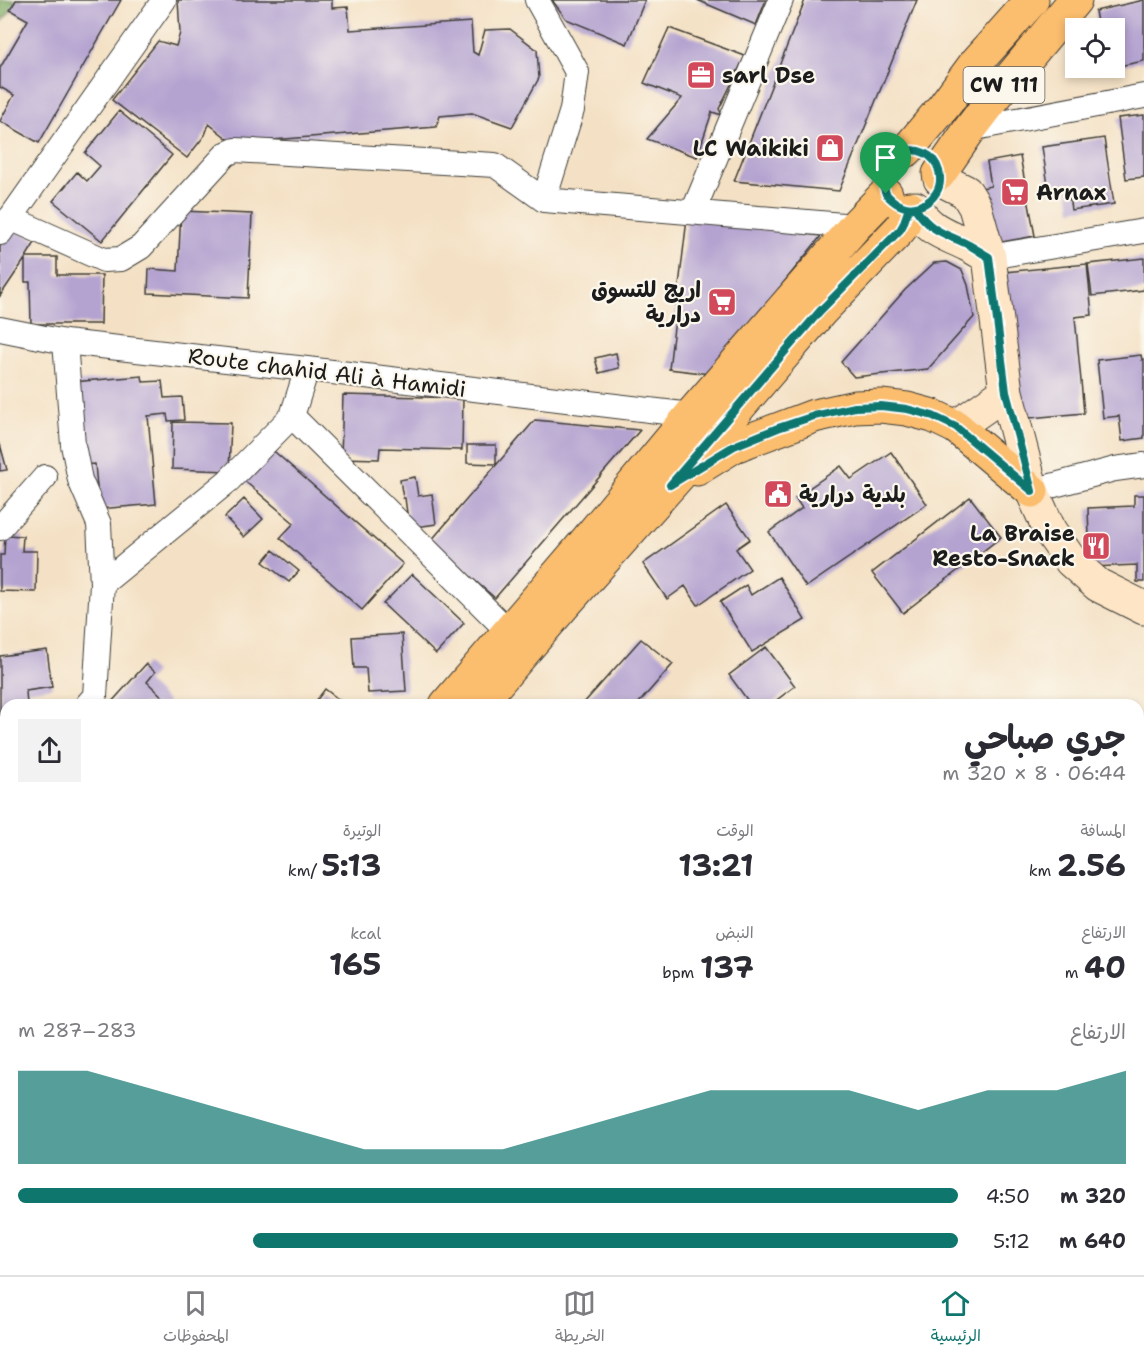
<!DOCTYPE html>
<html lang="ar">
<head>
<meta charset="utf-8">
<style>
  :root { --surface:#fff; --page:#f2f2f3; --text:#2b2b33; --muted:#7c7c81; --line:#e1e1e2; --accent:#0f766e }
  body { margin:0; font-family:"Shantell Sans","Playpen Sans Arabic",sans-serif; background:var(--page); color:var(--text); direction:rtl; height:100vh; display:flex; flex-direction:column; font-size:22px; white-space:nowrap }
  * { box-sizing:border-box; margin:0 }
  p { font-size:20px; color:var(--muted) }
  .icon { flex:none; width:33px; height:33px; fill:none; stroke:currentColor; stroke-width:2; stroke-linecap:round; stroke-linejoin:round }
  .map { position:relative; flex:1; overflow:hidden; direction:ltr }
  .side { position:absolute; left:0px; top:699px; width:1144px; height:576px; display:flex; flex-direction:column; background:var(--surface); border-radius:18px 18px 0 0; box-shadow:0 3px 9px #0003; direction:rtl }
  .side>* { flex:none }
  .fabs { position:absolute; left:1065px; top:18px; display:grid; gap:12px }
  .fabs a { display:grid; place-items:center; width:60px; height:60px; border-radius:0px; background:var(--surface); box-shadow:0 3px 9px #0003; font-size:30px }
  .pin { position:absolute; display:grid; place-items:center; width:51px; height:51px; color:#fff; margin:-62px -26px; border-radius:50% 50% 50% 0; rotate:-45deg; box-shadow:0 0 6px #0007 }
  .pin .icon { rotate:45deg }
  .round { display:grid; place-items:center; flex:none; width:63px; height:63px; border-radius:0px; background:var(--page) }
  .headline { display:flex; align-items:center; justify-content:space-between; height:102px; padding:0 18px }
  h1 { font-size:33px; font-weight:700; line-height:45px }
  .metrics { display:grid; grid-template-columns:repeat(3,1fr); gap:9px; height:102px; padding:6px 18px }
  .metrics div { display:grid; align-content:center }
  .metrics b { font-size:30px; font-weight:700 }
  .metrics small { font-size:16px; font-weight:400 }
  .metrics p { font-size:16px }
  .chart { height:168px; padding:12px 18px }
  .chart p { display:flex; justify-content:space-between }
  .chart svg { width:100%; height:108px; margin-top:6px; fill:var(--accent); opacity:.7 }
  ul { padding:0 18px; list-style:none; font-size:20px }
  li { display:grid; grid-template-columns:96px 72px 1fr; align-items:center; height:45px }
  li i { height:15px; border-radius:8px; background:var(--accent) }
  .tab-bar { display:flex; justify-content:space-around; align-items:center; height:84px; border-top:2px solid var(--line); background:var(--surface); font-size:16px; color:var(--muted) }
  .tab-bar a { display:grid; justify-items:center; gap:3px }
  .tab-bar .current { color:var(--accent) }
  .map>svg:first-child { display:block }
  .forest { fill:#81ac65; stroke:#4e6440; stroke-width:1.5 }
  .building { fill:#b4a3d0 }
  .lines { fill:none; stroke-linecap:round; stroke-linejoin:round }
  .street-casing { stroke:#3c3a35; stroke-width:26 }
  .secondary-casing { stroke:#3c3a35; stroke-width:35 }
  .primary-casing { stroke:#3c3a35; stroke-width:35 }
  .street { stroke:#fff; stroke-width:24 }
  .secondary { stroke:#fde5c5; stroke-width:33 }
  .primary { stroke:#fbbd6e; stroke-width:33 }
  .route-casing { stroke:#fff; stroke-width:12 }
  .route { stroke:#0f766e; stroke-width:8 }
  .labels { text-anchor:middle; stroke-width:4.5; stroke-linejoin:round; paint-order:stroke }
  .shield { fill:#fbf7ec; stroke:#5f5e5a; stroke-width:1.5 }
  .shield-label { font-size:21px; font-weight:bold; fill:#1c1c1c }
  .poi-label { font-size:22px; font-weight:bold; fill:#1c1c1c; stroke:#fbf7ec; text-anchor:start }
  .street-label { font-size:22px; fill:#1c1c1c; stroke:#fbf7ec }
</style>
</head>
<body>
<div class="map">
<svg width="1144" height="1275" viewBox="0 0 1144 1275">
  <rect width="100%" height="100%" fill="#fbf7ec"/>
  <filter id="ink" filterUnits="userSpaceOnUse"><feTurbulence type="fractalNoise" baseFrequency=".0167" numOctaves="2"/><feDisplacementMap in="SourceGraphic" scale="12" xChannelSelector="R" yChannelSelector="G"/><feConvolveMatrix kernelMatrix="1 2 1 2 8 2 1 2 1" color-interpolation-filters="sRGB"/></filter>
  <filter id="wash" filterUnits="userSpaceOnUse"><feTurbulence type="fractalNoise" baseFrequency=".008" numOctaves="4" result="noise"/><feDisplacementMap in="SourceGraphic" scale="24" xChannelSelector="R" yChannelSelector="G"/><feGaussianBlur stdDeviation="1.35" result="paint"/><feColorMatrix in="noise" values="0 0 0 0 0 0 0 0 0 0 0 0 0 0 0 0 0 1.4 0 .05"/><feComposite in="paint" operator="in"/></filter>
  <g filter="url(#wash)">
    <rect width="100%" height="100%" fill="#f4e1c5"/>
    <path class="forest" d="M0 0H21L0 23Z"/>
    <g id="blocks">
      <path class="building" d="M16 0H121L39 143 0 121 14 95 0 87V68L28 20 10 10Z
        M178 0H332V8L348 7 350 30 471 22 473 52 478 55 485 30 510 29 537 50 539 78 512 127 472 113 440 116 436 127 233 143 209 124 205 135 187 158 112 100 158 41 176 46 180 33Z
        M552 0H645L627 44 566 19Z
        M697 0H766L756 25Z
        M805 0H917L839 191 734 181Z
        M1144 0V61L1114 67V28H1098L1095 11Z
        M669 28 745 56 719 109 722 115 712 112 697 157 647 139 682 98 644 83Z
        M1089 68H1107L1090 72Z
        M119 111 172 155 102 241 53 201 77 172 87 181 100 166 85 153Z
        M1144 115V177L1126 179 1118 118Z
        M1104 138 1114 204 1071 210 1068 188 1049 191 1042 147Z
        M1020 156 1035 236 991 244 981 188 991 186 987 162Z
        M181 211 252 214 248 298 148 293 149 269 178 271Z
        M687 219 821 236 710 374 669 369Z
        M12 225 36 241 26 257H57V275H102L101 324H31L30 282H25V259L0 296V242Z
        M1144 258V290L1092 296 1088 264Z
        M947 262 962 270 968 285 974 317 928 369 854 377 841 362 905 290 934 263Z
        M1087 264 1092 315 1075 317 1084 413 1019 419 994 273Z
        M616 353 619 368 599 373 595 358Z
        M1141 355 1142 360 1144 359V438L1122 441 1119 416 1103 418 1097 360Z
        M142 376 143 382 162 381 164 398 182 397 184 420 168 421 167 414 148 416 156 504 99 509 95 464 79 465 72 382Z
        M343 395 463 398 462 450 380 448 379 459 341 458Z
        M535 420 640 430 495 598 430 542Z
        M173 422 231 423 229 471 172 469Z
        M0 444 7 470 0 471Z
        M467 445H496V464L467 463Z
        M268 446 403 564 362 610 280 538 294 523 241 478Z
        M891 452 927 504 806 587 769 532 802 508 795 498 841 466 851 479Z
        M415 477 418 496 432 494 436 524 409 528 405 498H403L400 480Z
        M1134 495H1144V582H1137V565L1090 567 1088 508 1134 506Z
        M970 497 1001 537 903 613 872 573Z
        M244 499 263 519 244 537 225 517Z
        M726 505 750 539 736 549 750 569 698 605 685 586 667 599 643 564Z
        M5 535 23 536 22 551H37L36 592 0 591V555H4Z
        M273 550 299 571 289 582 263 562Z
        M412 574 464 623 436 654 383 604Z
        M779 577 805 620 752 652 720 602 746 585 751 595Z
        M402 634 406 691 368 693 366 668H354L352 637Z
        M641 639 673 664 637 705H582Z
        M766 647 795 686 770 705H751L729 675Z
        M47 650 52 687 26 691 27 705H6V735L0 736V656Z
        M146 664 155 672 147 682 168 702 165 705H109Z
        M325 689 346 705H313Z
        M0 806 6 811V866L0 860Z
        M1138 901H1140L1142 916H1138Z
        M6 1006V1072L0 1078V1013Z
        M1144 1136V1195L1138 1201V1141Z
        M97 1269H156L160 1275H101Z
        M315 1269H381L375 1275H310Z
        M463 1269H528L522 1275H457Z
        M574 1269H640L636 1275H569Z
        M740 1269H753L759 1275H734Z
        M1028 1269H1087L1081 1275H1022Z"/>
    </g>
  </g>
  <g filter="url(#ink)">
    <use href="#blocks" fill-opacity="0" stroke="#3c3a35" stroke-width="1.5"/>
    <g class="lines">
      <g class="street-casing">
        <path id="street" d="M537 0 577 72 572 110 544 200
          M970 129 1144 96
          M693 212 781 0
          M10 218 104 260 121 259 141 247 226 154 235 150 495 165 544 200 855 226
          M0 233 164 0
          M989 257 1144 231
          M0 329 65 342
          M307 369 292 416 509 632
          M1032 491 1115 469 1144 465
          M0 528 45 477
          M102 584 228 481 292 416
          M87 705 95 696 102 584 99 524 80 480 73 445 65 342 307 369 691 415
          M0 791 6 797
          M1138 1071 1144 1065
          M65 1269 70 1275
          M796 1269 807 1275
          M874 1269 883 1275
          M430 1275 436 1269
          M700 1275 706 1269
          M953 1275 959 1269"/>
      </g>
      <g class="secondary-casing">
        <path id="secondary" d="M940 179 966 192 975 207 989 257 1006 392 1032 491 1050 531 1071 561 1098 585 1144 608
          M915 208C931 232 944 233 968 245 976 249 982 253 989 257
          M956 427 1006 392"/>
      </g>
      <g class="primary-casing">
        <path id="primary" d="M907 150 944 106 975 64 1032 0
          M939 174 970 129 993 99 1075 0
          M697 469 734 446 814 416 855 407 881 406 907 409 933 416 956 427 1032 491
          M446 705 578 551 691 415 855 226 886 194
          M478 705 563 606 714 436 821 311 900 229 903 225 909 208
          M0 1181 6 1175
          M0 1231 6 1225"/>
      </g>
      <use href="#street" class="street"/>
      <use href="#secondary" class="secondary"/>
      <use href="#primary" class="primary"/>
    </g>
  </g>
  <g class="lines" filter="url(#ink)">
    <g class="route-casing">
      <path id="route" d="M886 194C894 203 902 208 915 208 931 232 944 233 969 245 976 249 982 253 989 257L1006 392 1032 491 956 427 933 416 907 409 881 406 855 407 814 416 778 428 734 446 670 485 820 311 900 230 903 225 909 208C920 207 930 203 936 193 940 187 941 179 939 171 929 134 869 150 886 194"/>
    </g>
    <use href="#route" class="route"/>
  </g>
  <defs>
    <g id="office-square" transform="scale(1.5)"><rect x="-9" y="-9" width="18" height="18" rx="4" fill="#d1495b" stroke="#fbf7ec"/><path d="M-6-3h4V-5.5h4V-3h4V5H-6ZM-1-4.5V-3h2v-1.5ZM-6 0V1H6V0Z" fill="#fff"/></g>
    <g id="shop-square" transform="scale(1.5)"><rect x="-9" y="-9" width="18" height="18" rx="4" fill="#d1495b" stroke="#fbf7ec"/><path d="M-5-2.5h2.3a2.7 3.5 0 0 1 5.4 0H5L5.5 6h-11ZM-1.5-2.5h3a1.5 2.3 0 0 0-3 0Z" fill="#fff"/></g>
    <g id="supermarket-square" transform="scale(1.5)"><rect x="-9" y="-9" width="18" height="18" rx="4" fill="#d1495b" stroke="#fbf7ec"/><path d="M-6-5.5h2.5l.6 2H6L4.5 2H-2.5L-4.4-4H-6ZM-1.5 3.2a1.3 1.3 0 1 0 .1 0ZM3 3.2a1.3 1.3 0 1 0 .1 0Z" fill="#fff"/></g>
    <g id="civic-square" transform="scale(1.5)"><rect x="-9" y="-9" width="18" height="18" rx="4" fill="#d1495b" stroke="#fbf7ec"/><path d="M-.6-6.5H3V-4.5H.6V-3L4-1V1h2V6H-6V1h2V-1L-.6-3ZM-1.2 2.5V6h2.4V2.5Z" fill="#fff"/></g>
    <g id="restaurant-square" transform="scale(1.5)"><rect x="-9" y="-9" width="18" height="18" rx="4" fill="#d1495b" stroke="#fbf7ec"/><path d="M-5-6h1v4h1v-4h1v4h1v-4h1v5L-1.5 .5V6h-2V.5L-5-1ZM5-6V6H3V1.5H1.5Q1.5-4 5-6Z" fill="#fff"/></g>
  </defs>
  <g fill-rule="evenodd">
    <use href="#office-square" x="701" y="75"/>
    <use href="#shop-square" x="830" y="148"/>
    <use href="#supermarket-square" x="1015" y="192"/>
    <use href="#supermarket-square" x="722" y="302"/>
    <use href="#civic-square" x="778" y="494"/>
    <use href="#restaurant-square" x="1096" y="546"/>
  </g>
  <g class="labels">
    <rect class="shield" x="963.5" y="67" width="81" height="36" rx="4.5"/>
    <g class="shield-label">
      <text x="1004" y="92">CW 111</text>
    </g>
    <g class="poi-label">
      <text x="722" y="83">sarl Dse</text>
      <text x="809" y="156" text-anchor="end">LC Waikiki</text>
      <text x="1036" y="200">Arnax</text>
      <text x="701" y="297" text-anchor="end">اريج للتسوق<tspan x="701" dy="25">درارية</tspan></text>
      <text x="799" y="502">بلدية درارية</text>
      <text x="1075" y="541" text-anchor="end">La Braise<tspan x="1075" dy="25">Resto-Snack</tspan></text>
    </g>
    <g class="street-label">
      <text transform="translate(327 372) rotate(7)" y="8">Route chahid Ali à Hamidi</text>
    </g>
  </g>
</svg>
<div class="fabs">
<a><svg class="icon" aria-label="locate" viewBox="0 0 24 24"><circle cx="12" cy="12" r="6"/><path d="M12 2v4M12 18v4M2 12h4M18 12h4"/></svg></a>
</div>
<div class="pin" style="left:886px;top:194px;background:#1e9e55"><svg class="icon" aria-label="arrive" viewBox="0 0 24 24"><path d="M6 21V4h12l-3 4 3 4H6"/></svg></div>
<section class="side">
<div class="headline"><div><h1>جري صباحي</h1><p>06:44 · 8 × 320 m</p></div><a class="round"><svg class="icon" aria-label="share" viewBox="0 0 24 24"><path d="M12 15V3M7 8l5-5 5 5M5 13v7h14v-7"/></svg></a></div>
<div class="metrics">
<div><p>المسافة</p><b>2.56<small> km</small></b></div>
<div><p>الوقت</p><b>13:21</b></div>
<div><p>الوتيرة</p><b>5:13<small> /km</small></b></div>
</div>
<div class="metrics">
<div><p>الارتفاع</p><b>40<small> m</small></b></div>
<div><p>النبض</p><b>137<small> bpm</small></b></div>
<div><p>kcal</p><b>165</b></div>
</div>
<div class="chart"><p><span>الارتفاع</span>283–287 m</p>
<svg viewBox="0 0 160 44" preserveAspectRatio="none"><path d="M0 44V6L10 6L20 14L30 22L40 30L50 38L60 38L70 38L80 30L90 22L100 14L110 14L120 14L130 22L140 14L150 14L160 6V44z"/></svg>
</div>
<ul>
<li><b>320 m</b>4:50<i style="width:100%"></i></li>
<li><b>640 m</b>5:12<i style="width:75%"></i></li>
</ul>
</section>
</div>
<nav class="tab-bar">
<a class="current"><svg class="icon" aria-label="home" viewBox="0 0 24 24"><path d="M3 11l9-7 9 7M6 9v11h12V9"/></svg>الرئيسية</a>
<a><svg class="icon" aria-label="map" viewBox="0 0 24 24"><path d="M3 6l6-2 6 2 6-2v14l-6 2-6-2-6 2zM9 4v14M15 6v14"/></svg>الخريطة</a>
<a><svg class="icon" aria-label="saved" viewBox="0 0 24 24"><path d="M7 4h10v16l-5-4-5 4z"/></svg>المحفوظات</a>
</nav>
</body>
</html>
